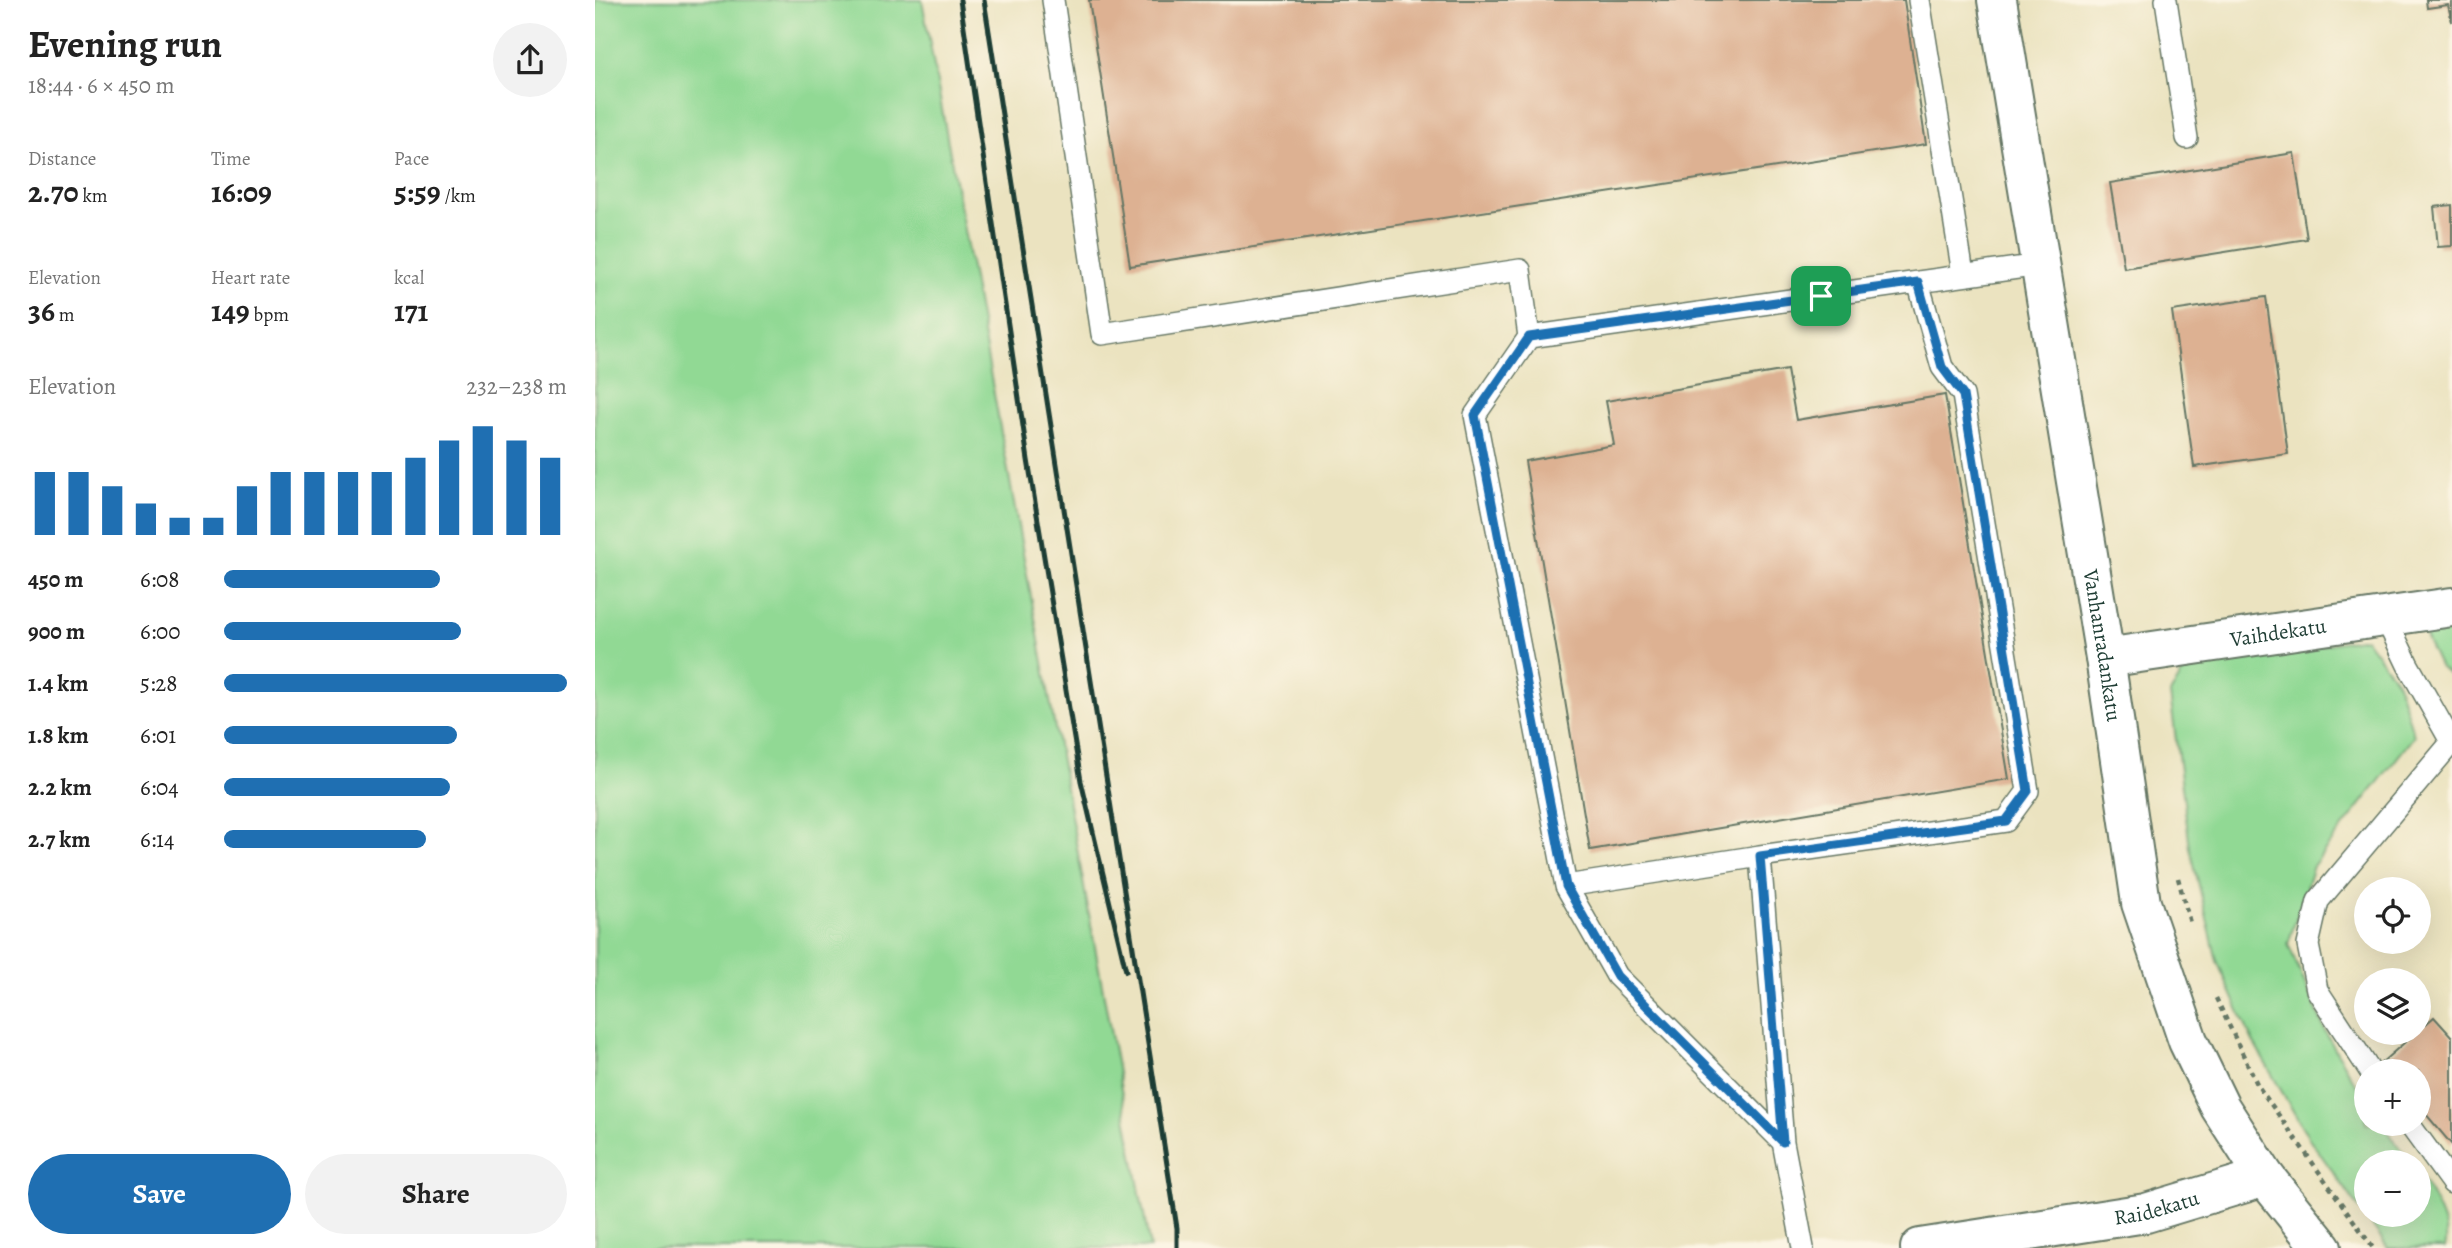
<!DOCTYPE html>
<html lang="en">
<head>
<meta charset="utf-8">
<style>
  :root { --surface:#fff; --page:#f2f2f2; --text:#222; --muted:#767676; --accent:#1f6fb2 }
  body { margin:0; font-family:Alegreya,serif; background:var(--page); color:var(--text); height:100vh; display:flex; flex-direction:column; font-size:26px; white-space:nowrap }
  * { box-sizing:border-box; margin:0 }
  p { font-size:23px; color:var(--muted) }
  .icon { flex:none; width:38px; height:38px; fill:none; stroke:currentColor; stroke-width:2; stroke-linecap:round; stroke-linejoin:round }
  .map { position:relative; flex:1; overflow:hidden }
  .side { display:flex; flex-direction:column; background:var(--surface); width:595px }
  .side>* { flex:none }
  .tools { position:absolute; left:1759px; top:877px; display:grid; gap:14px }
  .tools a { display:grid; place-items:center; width:77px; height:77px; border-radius:50%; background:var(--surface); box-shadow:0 7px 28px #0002; font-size:35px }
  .pin { position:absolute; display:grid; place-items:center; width:60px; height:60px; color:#fff; margin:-30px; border-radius:14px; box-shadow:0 4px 10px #0006 }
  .round { display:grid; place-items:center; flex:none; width:74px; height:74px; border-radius:37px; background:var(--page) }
  .summary { display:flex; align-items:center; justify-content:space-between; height:119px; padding:0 28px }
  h1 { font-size:38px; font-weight:600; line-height:52px }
  .metrics { display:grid; grid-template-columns:repeat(3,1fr); gap:10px; height:119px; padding:7px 28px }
  .metrics div { display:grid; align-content:center }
  .metrics b { font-size:30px; font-weight:600 }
  .metrics small { font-size:19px; font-weight:400 }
  .metrics p { font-size:19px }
  .chart { height:196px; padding:14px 28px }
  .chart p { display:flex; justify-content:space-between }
  .chart svg { width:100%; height:126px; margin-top:7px; stroke:var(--accent); stroke-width:6 }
  .cta { display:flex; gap:14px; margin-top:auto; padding:14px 28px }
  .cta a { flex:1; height:80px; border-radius:42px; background:var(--accent); color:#fff; font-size:28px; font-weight:600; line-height:80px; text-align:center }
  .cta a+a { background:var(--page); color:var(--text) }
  ul { padding:0 28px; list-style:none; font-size:23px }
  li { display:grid; grid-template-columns:112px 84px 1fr; align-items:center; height:52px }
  li i { height:18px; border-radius:9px; background:var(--accent) }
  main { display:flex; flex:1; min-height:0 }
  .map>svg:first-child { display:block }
  .green { fill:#91d994; stroke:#588b64; stroke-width:2 }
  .building { fill:#ddb192 }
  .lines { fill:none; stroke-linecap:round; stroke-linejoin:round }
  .lane-casing { stroke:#667765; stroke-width:24 }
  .street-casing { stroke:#667765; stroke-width:42 }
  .secondary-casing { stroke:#667765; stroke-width:42 }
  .path { stroke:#667765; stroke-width:4.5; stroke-dasharray:5 5; stroke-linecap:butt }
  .lane { stroke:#fff; stroke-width:21 }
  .street { stroke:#fff; stroke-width:38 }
  .secondary { stroke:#fff; stroke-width:38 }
  .rail { stroke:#1f3d34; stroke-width:5 }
  .route-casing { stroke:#fff; stroke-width:14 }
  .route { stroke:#1f6fb2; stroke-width:9 }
  .labels { text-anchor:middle; stroke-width:7; stroke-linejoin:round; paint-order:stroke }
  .street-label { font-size:21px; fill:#1f3d34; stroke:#fcf5e5 }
</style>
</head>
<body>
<main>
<section class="side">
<div class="summary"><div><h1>Evening run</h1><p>18:44 · 6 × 450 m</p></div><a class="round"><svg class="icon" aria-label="share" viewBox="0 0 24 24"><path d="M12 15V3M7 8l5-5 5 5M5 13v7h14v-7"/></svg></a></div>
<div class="metrics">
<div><p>Distance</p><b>2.70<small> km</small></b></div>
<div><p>Time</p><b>16:09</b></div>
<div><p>Pace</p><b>5:59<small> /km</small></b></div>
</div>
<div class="metrics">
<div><p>Elevation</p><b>36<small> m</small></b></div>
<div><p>Heart rate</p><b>149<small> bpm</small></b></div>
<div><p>kcal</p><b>171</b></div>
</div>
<div class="chart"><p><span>Elevation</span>232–238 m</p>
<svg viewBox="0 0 160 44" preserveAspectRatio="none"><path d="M5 44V22M15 44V22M25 44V27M35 44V33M45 44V38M55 44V38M65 44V27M75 44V22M85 44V22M95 44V22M105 44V22M115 44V17M125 44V11M135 44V6M145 44V11M155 44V17"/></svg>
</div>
<ul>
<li><b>450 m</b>6:08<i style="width:63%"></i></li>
<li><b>900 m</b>6:00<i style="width:69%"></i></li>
<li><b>1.4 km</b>5:28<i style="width:100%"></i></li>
<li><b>1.8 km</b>6:01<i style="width:68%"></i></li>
<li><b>2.2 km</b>6:04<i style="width:66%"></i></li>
<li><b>2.7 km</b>6:14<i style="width:59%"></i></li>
</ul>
<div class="cta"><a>Save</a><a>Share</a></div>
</section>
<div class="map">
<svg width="1857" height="1248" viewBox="0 0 1857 1248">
  <rect width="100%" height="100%" fill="#fcf5e5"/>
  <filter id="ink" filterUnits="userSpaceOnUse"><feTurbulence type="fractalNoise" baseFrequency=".0143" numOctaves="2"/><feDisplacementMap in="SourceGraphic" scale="14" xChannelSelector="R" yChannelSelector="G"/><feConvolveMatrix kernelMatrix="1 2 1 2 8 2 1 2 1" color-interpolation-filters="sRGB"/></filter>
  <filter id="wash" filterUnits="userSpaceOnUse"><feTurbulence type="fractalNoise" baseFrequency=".00686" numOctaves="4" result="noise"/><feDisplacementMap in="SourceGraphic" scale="28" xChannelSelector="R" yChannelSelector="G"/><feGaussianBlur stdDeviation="1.57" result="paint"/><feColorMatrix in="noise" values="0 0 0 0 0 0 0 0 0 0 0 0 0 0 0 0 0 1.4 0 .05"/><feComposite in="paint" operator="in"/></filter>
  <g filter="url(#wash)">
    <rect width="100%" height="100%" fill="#ebe3c0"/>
    <path class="green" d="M0 0H327L555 1248H0Z
      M1857 622V678L1844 666 1825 626Z
      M1770 638 1802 682 1819 736 1718 866 1693 944 1731 1033 1756 1077 1771 1099V1124H1788L1814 1162H1771V1214H1824V1175C1835 1192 1857 1228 1850 1248H1793L1713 1137 1657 1040 1622 961 1595 848 1575 694 1588 672 1624 662Z"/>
    <g id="blocks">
      <path class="building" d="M494 0H1309L1331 144 535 266Z
        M1831 0H1857V22L1853 5 1832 8Z
        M1699 153 1712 239 1529 268 1515 183Z
        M1857 205V246L1843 247 1839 207Z
        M1671 297 1693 454 1599 467 1577 311Z
        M1192 370 1201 420 1350 395 1414 779 995 850 930 461 1019 445 1011 401Z
        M1839 1017 1857 1037V1145L1824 1106V1071H1793L1786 1063Z"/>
    </g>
  </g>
  <g filter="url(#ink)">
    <use href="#blocks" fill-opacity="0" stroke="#667765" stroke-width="2"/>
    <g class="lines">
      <g class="lane-casing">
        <path id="lane" d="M458 0 507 334 925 270 934 337 1444 265
          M1324 0 1368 274
          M1571 0 1592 138
          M934 337 880 415 971 886 1022 976 1188 1142 1208 1248
          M1790 617 1813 665 1857 743
          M1165 856 1411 821 1433 791 1368 395 1347 367 1323 282
          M971 886 1165 856 1188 1142
          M1775 1071 1722 990 1713 945 1723 901 1856 743
          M1814 1124 1857 1183"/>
      </g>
      <g class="street-casing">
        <g id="street">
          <path id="s1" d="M1510 658 1857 607"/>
          <path id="s2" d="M1325 1248 1551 1213 1670 1177"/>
        </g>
      </g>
      <g class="secondary-casing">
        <g id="secondary">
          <path id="s3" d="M1402 0 1510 658 1546 903 1593 1041 1625 1107 1670 1177 1727 1248"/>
        </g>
      </g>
      <path class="path" d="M1583 878 1595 923
        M1621 998 1663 1086 1778 1248"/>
      <use href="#lane" class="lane"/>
      <use href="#street" class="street"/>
      <use href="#secondary" class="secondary"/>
      <path class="rail" d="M365 0 433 460 486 781 531 971
        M389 0 582 1228V1248"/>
    </g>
  </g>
  <g class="lines" filter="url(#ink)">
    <g class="route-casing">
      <path id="route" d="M1323 282 1347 367 1368 395 1433 791 1411 821 1165 856 1188 1142 1022 976 971 886 880 415 934 337Z"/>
    </g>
    <use href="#route" class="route"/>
  </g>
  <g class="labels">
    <g class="street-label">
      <text dy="7" stroke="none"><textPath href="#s1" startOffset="175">Vaihdekatu</textPath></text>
      <text dy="7" stroke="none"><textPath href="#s3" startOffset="654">Vanhanradankatu</textPath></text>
      <text dy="7" stroke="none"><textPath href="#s2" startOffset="240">Raidekatu</textPath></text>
    </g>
  </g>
</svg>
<div class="tools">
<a><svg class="icon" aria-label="locate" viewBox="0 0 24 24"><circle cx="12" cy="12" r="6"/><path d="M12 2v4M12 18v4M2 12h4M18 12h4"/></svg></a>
<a><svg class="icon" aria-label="layers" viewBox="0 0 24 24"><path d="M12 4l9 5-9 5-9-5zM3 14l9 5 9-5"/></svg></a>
<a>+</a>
<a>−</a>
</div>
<div class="pin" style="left:1226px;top:296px;background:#1e9e55"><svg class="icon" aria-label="arrive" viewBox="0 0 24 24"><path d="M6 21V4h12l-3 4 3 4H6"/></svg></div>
</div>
</main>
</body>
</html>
